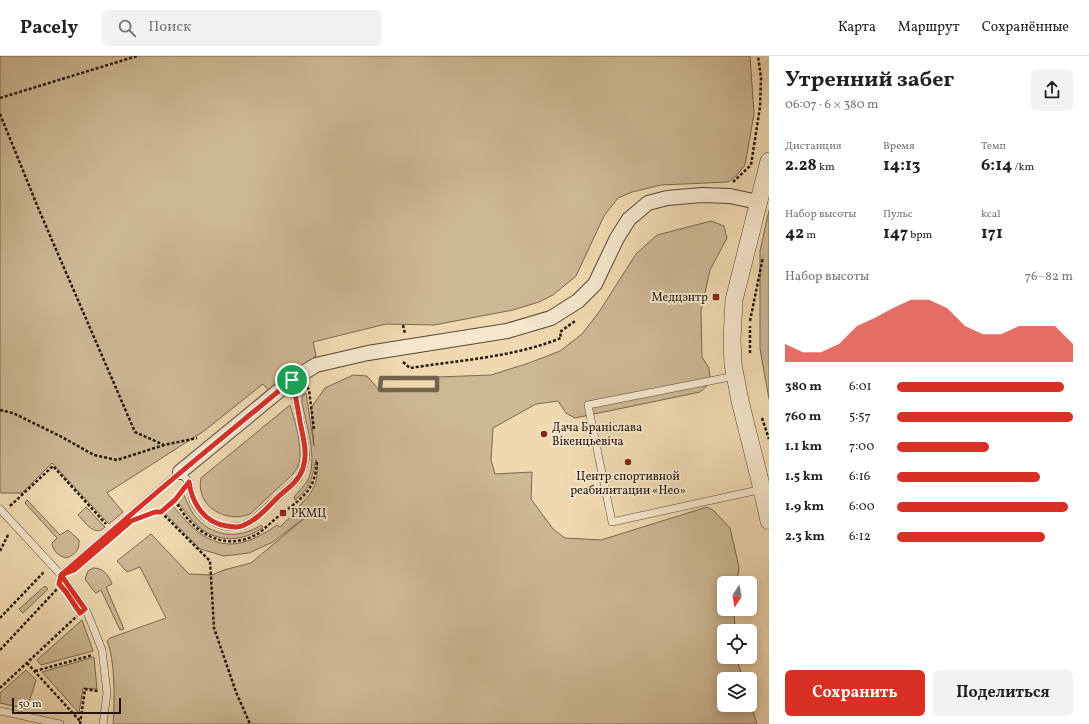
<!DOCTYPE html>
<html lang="ru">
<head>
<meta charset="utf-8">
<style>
  :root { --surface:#fff; --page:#f2f2f2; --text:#202124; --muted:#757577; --line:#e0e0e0; --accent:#d93025 }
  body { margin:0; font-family:Vollkorn,serif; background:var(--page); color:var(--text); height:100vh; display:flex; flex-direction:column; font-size:15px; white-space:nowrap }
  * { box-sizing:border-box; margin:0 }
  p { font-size:13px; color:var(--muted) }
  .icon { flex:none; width:22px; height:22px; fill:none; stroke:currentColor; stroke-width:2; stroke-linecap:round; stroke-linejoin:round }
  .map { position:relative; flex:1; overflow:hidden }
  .panel { display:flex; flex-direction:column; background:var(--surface); width:320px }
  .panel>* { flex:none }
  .needle { width:26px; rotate:192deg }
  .controls { position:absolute; left:717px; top:520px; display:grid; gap:8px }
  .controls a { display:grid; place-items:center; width:40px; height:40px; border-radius:6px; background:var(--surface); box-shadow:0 2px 10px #0003; font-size:20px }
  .scale { position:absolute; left:12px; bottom:10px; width:109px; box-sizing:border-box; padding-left:4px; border:2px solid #22170e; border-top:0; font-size:11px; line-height:14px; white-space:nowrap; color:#22170e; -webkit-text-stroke:3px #f5e6cc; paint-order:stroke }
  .pin { position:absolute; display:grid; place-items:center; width:34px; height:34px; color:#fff; margin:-17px; border:2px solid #fff; border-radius:50%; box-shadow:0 1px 4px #0007 }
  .round { display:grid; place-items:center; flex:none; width:42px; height:42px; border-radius:6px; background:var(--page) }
  .overview { display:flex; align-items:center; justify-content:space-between; height:68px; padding:0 16px }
  h1 { font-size:22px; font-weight:700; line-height:30px }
  .figures { display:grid; grid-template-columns:repeat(3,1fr); gap:6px; height:68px; padding:4px 16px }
  .figures div { display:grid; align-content:center }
  .figures b { font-size:17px; font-weight:700 }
  .figures small { font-size:11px; font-weight:400 }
  .figures p { font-size:11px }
  .chart { height:112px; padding:8px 16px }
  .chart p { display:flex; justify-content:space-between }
  .chart svg { width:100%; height:72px; margin-top:4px; fill:var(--accent); opacity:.7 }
  .button { display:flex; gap:8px; margin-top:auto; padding:8px 16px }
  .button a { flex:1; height:46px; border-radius:6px; background:var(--accent); color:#fff; font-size:16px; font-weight:700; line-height:46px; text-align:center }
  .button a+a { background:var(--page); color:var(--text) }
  ul { padding:0 16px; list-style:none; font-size:13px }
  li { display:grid; grid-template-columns:64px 48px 1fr; align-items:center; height:30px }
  li i { height:10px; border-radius:5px; background:var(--accent) }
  header { display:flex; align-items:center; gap:24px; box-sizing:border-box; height:56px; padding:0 20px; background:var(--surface); border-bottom:1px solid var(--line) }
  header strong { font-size:19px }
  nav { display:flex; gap:22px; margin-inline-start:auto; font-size:14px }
  .search { width:280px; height:36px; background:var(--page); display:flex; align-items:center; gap:10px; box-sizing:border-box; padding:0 14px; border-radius:6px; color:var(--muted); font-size:15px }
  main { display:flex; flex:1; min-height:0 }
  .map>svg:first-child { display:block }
  .green { fill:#cdb894; stroke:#786851 }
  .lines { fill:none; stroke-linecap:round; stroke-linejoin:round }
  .stream { stroke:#74644e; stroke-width:4.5 }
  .service-casing { stroke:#564836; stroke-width:8 }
  .minor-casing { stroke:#564836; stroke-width:16 }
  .tertiary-casing { stroke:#564836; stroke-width:18 }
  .path { stroke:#22170e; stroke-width:2.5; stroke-dasharray:3 2; stroke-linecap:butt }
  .service { stroke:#f5e6cc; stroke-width:7 }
  .minor { stroke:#f5e6cc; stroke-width:14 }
  .tertiary { stroke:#f5e6cc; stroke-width:17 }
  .route-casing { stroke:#fff; stroke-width:8 }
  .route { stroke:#d93025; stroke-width:5 }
  .poi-dot { fill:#8f2418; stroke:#f5e6cc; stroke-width:1.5 }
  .labels { text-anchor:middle; stroke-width:4; stroke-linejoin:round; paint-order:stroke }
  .poi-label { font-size:12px; fill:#22170e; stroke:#f5e6cc; text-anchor:start }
</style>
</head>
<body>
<header>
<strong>Pacely</strong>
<div class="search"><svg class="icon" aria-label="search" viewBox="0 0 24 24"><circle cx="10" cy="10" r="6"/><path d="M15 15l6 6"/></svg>Поиск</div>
<nav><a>Карта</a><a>Маршрут</a><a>Сохранённые</a></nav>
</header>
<main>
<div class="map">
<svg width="769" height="668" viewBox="0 0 769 668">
  <rect width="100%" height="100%" fill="#f0d9b0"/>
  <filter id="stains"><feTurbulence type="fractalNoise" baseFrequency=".005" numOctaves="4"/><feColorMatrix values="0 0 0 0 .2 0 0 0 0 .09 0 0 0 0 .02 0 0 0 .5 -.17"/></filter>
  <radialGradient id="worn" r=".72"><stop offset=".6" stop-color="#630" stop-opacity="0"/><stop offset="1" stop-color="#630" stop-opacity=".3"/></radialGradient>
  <path class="green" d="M0 0H750L754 58 745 109 736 120 728 126 661 129 632 136 618 142 604 160 576 220 553 239 539 246 513 254 434 269 386 268 313 286 316 300 270 336 263 328 204 375 107 437 123 456 109 468 52 407 22 437H1L0 436Z
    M769 154V343L760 293V195Z
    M711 165 724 170 727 182 710 214 701 255 702 301 709 312 710 322 707 330 700 336 575 362 566 357 558 345 536 348 493 372 491 404 495 418 532 416 531 443 553 473 565 482 601 484 707 451 714 455 730 472 739 511 737 527H724V553H734L735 575H724V601H736L743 623H724V649H750V646L757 668H113C115 647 115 603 107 585L110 582 166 562 140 511 127 516 117 505 151 478 189 518 212 519 224 514 251 507 307 460 273 486 249 497 224 500 200 493 164 456 173 450C195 477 218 499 255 482 263 478 270 474 277 469L280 471 300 452 299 450C314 436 320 424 316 404 312 422 311 431 295 444L294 441C299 435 304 430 308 424 318 402 306 368 302 346V340L306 337 314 390 311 352 325 332 353 319 367 320 380 335H437V321L491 319 529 307 560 295 582 278 599 256 636 198 657 179Z
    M290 349C295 365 304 394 298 410 297 413 294 416 293 418L250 458C226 468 195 450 201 422Z
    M184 439C187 446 190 453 194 459 211 481 239 484 261 469L263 471C244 486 218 487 199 471 191 464 184 454 177 445Z
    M27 444 60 479 68 474 79 484C80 494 75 498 67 502 58 500 53 495 52 487L57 482 25 447Z
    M86 451 105 471C95 482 85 466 78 459Z
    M93 512C103 512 108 518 112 528L106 531 124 573 120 574 101 534 96 537 93 534 85 523 88 515Z
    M45 530 48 533 23 557 19 553Z
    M82 564 93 595 41 609 37 604Z
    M94 601 97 633 83 632 79 657 42 616Z
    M26 614 36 624 27 653 0 647V637Z"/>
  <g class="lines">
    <path class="stream" d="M381 322H437V334H380Z"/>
    <g class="service-casing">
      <path id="service" d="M735 320 588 349 612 466 763 433
        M0 453 61 519 87 556 102 594 107 637 103 668
        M61 519 180 416 189 426 193 445 198 453 204 460 213 466 223 470 235 471 243 470 253 464 298 423 303 412 306 402 305 390 292 324
        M0 655 60 668"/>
    </g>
    <g class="minor-casing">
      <path id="minor" d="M180 416 292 324 316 309 368 297 507 275 551 262 578 245 595 228 617 182 629 163 648 147 667 142 702 139 730 140 758 146"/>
    </g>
    <g class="tertiary-casing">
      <path id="tertiary" d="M769 105 734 244 732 283 733 308 740 345 762 433 769 465"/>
    </g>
    <path class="path" d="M0 42 137 0
      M0 58 39 154 135 376 164 389 197 382
      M733 126 751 109 760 51 761 22 758 0
      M750 265 763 201
      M403 269 405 278
      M750 297V270
      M403 306 410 312C461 304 514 301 561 282L560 276 575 265
      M307 331 309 334 314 373
      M0 354 13 357 60 380 94 399 117 404 164 389
      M762 362 769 383
      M175 444C192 476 224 498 259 477 267 471 274 463 283 457 303 441 315 434 317 406
      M10 450 53 410 106 468
      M161 456 210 505 214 572 236 636 250 668
      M149 458 155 456H161L175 444 180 438
      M0 495 9 477
      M0 562 43 517H45
      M0 594 58 532
      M27 607 80 665
      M35 615 93 599
      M0 632 77 560
      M80 668 85 633 98 635"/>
    <use href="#service" class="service"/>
    <use href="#minor" class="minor"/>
    <use href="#tertiary" class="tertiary"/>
  </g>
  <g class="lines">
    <g class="route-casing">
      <path id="route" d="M292 324C232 374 171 423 112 475L116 478 74 514 61 519 59 528 66 536 80 557 85 553 61 519 112 475 116 478 131 465 155 456H161L175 444 189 426C192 447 204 467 227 470 233 471 237 472 242 470 256 465 268 451 278 441 288 432 299 425 303 412 308 397 303 381 300 366 298 352 295 338 292 324"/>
    </g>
    <use href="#route" class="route"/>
  </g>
  <g class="poi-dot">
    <rect x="712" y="237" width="8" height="8" rx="2"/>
    <circle cx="544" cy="378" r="4"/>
    <circle cx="628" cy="406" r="4"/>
    <rect x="279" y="453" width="8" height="8" rx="2"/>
  </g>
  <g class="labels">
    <g class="poi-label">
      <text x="708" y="245" text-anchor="end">Медцэнтр</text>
      <text x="552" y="375">Дача Браніслава<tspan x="552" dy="14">Вікенцьевіча</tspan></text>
      <text x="628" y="424" text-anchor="middle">Центр спортивной<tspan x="628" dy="14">реабилитации «Нео»</tspan></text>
      <text x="291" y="461">РКМЦ</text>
    </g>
  </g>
  <rect width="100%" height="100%" filter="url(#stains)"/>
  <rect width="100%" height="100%" fill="url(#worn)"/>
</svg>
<div class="controls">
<a><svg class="needle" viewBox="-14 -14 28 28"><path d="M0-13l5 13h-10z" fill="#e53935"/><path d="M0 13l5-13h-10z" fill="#757577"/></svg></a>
<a><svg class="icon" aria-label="locate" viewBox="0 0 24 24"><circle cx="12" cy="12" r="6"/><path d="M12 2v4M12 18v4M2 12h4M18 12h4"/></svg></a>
<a><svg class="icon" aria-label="layers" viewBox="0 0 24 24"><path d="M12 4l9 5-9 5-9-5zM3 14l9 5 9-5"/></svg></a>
</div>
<div class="scale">50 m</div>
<div class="pin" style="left:292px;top:324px;background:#1e9e55"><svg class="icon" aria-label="arrive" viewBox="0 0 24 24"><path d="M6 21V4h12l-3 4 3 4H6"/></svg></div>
</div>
<section class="panel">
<div class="overview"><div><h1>Утренний забег</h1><p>06:07 · 6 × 380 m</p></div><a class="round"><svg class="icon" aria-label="share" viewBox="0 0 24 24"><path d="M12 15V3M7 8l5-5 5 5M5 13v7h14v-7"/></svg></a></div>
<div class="figures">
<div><p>Дистанция</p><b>2.28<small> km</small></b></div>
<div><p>Время</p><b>14:13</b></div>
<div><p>Темп</p><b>6:14<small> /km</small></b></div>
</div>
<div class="figures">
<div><p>Набор высоты</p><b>42<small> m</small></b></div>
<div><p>Пульс</p><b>147<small> bpm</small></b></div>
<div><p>kcal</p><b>171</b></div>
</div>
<div class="chart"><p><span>Набор высоты</span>76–82 m</p>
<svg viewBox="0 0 160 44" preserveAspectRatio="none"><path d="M0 44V33L10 38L20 38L30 33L40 22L50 17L60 11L70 6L80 6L90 11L100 22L110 27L120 27L130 22L140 22L150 22L160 33V44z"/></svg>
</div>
<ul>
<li><b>380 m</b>6:01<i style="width:95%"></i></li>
<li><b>760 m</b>5:57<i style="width:100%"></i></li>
<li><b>1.1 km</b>7:00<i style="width:52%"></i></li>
<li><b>1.5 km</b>6:16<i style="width:81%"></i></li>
<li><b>1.9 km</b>6:00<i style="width:97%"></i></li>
<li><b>2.3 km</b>6:12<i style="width:84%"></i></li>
</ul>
<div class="button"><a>Сохранить</a><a>Поделиться</a></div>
</section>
</main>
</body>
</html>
